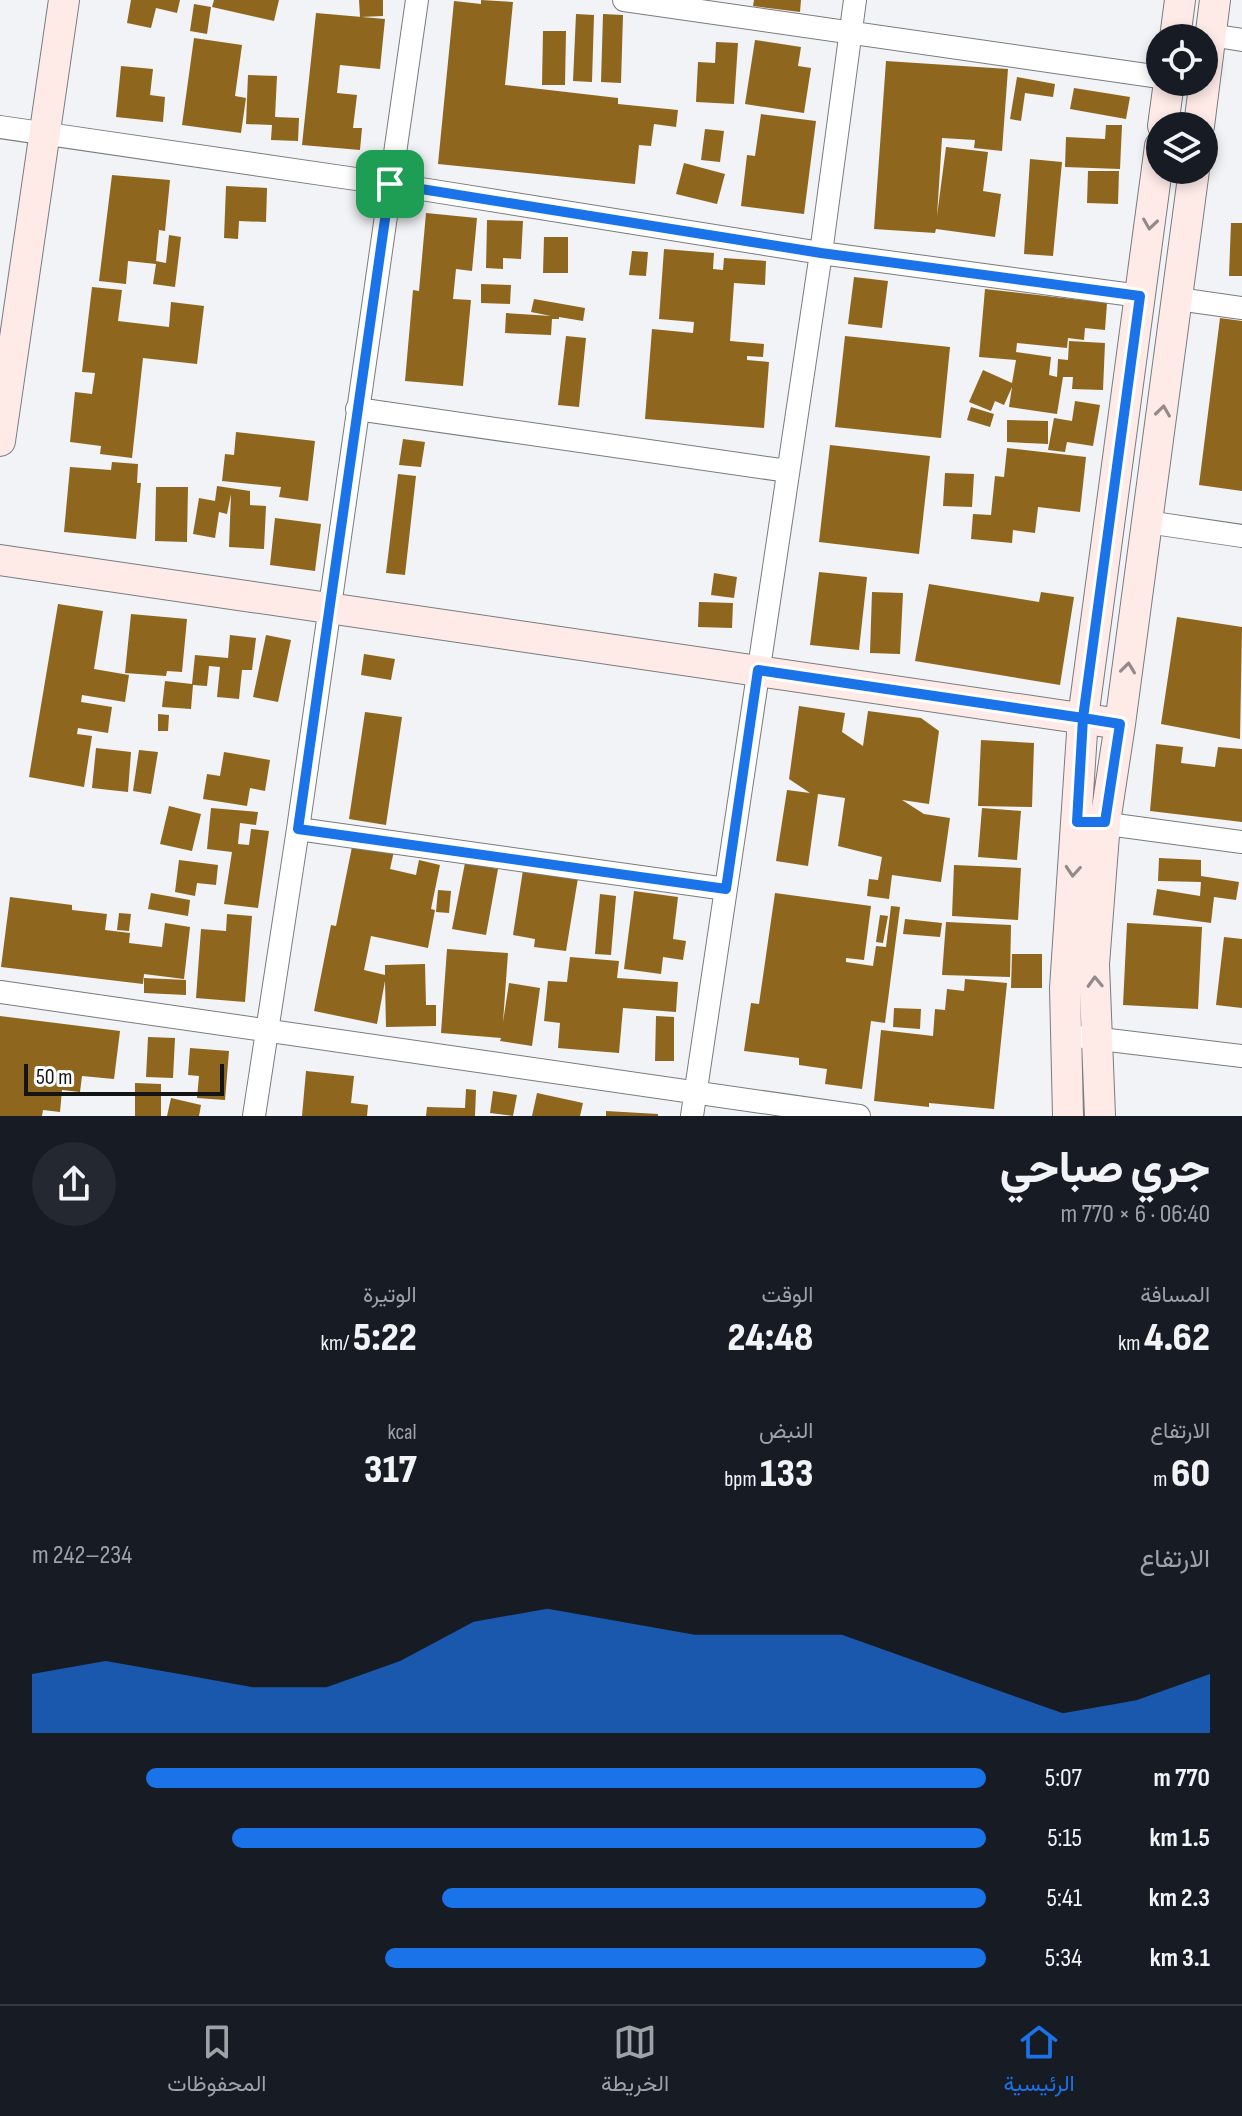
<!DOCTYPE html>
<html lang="ar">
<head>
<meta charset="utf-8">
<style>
  :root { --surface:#171b24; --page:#242831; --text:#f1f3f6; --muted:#9ea1a6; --line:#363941; --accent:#1a73e8 }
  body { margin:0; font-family:"Sofia Sans Condensed",Vazirmatn,sans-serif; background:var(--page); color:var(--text); direction:rtl; height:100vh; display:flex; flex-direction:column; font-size:30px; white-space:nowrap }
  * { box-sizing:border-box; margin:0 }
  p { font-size:26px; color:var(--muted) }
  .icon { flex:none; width:44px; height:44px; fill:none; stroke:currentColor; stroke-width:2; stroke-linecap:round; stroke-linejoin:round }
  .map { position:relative; height:1116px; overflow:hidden; direction:ltr }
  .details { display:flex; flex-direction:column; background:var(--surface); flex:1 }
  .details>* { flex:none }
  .tools { position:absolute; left:1146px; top:24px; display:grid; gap:16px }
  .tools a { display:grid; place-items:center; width:72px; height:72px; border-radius:50%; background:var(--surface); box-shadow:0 4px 12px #0003; font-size:40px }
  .scale { position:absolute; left:24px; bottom:20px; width:200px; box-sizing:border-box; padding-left:8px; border:4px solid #141415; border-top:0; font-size:22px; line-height:28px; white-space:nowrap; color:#141415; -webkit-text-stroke:6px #fff; paint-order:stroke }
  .pin { position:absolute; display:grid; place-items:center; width:68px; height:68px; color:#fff; margin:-34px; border-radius:16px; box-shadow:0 4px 12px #0006 }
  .round { display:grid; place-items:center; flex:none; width:84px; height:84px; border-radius:42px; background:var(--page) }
  .overview { display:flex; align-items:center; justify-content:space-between; height:136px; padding:0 32px }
  h1 { font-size:44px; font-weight:800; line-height:60px }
  .stats { display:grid; grid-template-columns:repeat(3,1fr); gap:12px; height:136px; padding:8px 32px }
  .stats div { display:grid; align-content:center }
  .stats b { font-size:40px; font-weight:800 }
  .stats small { font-size:22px; font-weight:400 }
  .stats p { font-size:22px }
  .chart { height:224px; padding:16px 32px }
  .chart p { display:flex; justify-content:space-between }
  .chart svg { width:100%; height:144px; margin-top:8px; fill:var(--accent); opacity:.7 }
  ul { padding:0 32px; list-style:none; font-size:26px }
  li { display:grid; grid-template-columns:128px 96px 1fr; align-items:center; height:60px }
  li i { height:20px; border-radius:10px; background:var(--accent) }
  .tabs { display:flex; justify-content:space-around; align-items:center; height:112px; border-top:2px solid var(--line); background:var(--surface); font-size:22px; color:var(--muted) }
  .tabs a { display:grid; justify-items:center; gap:4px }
  .tabs .active { color:var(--accent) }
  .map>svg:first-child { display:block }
  .building { fill:#8f661d }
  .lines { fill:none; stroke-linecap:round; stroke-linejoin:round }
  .street-casing { stroke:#7a7b7e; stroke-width:24 }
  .secondary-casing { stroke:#7a7b7e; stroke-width:32 }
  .street { stroke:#fff; stroke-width:22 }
  .secondary { stroke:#feebe8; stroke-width:30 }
  .oneway { stroke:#958a89 }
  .route-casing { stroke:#fff; stroke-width:16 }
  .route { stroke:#1a73e8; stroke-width:10 }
</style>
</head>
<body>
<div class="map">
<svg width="1242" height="1116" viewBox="0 0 1242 1116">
  <rect width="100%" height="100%" fill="#f2f3f6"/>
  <path class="building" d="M131 0H180L177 13 156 8 151 28 127 23Z
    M214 0H279L274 21 212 7Z
    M359 0H383V16L360 17Z
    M481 0 513 2 505 85 618 98V104L678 110 676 127 654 124 651 146 639 145 635 184 438 164 454 1 481 4Z
    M754 0H801L800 12 753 6Z
    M194 4 211 7 207 34 190 31Z
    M316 13 385 19 380 69 340 65 337 93 357 95 353 128H362L360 150 302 145Z
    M576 14 594 15 592 82 573 81Z
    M603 14 623 15 621 83 601 82Z
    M543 31H566L565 85H542Z
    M194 38 242 45 235 96 246 98 241 133 182 125Z
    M755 40 801 47 798 66 811 68 804 113 745 104Z
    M716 42 738 43 734 104 696 102 698 62 715 63Z
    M886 61 1008 69 1002 151 974 148 975 140 942 138 937 216 946 147 988 152 983 191 1001 194 995 237 936 229 935 233 874 229Z
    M121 66 153 69 150 95 165 97 163 122 116 117Z
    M248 75 277 76 275 117 299 118 298 141 271 140 272 125 246 124Z
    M1017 77 1055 84 1053 97 1025 93 1021 121 1010 119Z
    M1074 88 1130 97 1126 119 1070 109Z
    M761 114 816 121 804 214 741 206 747 155 755 156Z
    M1106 125H1122L1120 169 1065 167 1066 137 1105 139Z
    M705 129 724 131 720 162 701 160Z
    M1030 159 1062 162 1053 256 1024 254Z
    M684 163 725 174 717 204 676 194Z
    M1088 171H1119L1118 204 1087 203Z
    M112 175 170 180 165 231 159 230 156 261 166 263 169 235 181 237 175 287 153 284 156 264 128 261 126 284 99 281Z
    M226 186 267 188 266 222 239 221 238 239 224 238Z
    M426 213 477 218 472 271 456 269 453 299 471 300 463 386 405 381 413 290 419 291Z
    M487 220 523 221 521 259 503 258V269L486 268Z
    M1231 223H1242V276H1229Z
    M544 237H568V273H543Z
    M664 249 714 253 713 269 723 270 724 258 766 261 765 285 734 283 730 341 764 344 763 357 747 356V360L769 362 764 428 645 419 652 329 693 333 694 322 659 319Z
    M632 251 648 252 646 276 629 275Z
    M854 277 888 281 882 328 848 324Z
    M481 284 511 285 510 304 481 303Z
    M92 287 122 290 118 321 169 327 171 302 204 306 197 364 143 358 132 458 100 454 101 446 70 442 75 392 92 394 95 373 82 372Z
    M985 289 1107 303 1105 330 1085 328 1084 340 1068 338 1067 348 1017 343 1016 352 1051 357 1049 375 1057 377 1058 359 1068 360 1069 341 1105 343 1103 390 1072 389 1073 377H1063L1057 414 1009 407 1012 387 1004 405 995 401 991 411 969 402 983 370 1012 383 1016 360 979 357Z
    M534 299 585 308 583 321 559 317V319H552L551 335 505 333 506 313 551 316 531 312Z
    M1220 318 1242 321V491L1199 485Z
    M566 336 586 338 579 407 558 405Z
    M845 336 950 347 941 438 835 427Z
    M1075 401 1100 405 1093 446 1067 442 1065 452 1048 450 1054 418 1072 421Z
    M971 407 994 414 990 427 967 420Z
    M1007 420 1048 421V444L1007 442Z
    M236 432 315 441 308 501 279 497 281 487 222 481 225 454 234 455Z
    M403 439 425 442 421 467 399 465Z
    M830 445 930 456 919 554 819 542Z
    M1007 448 1086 457 1080 512 1038 507 1035 533 1013 530 1012 543 971 539 973 514 991 515 995 476 1004 477Z
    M112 462 138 464 137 483H141L136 539 64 532 70 467 111 470Z
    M945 473 974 474 972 507 943 506Z
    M398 474 416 476 405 575 386 573Z
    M217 486 250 491V505L266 506 264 549 229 547 231 494 227 514 219 512 215 538 193 534 199 498 215 501Z
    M156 487H188L187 542 155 541Z
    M275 518 321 524 315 571 270 565Z
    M819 572 867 577 859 650 810 645Z
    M714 573 737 577 734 598 711 595Z
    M929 584 1039 602 1041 592 1074 597 1060 685 915 661Z
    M872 592 903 593 900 654 870 653Z
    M699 602 733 603 732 628 698 627Z
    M58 604 103 611 94 669 129 675 125 702 82 695 81 702 112 707 108 733 78 728 77 734 92 736 84 787 29 777Z
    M131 614 187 619 182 672 167 671 166 676 125 673Z
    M1177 617 1242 627 1240 739 1161 724Z
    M230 635 256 638 252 670H242L239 699 217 697 220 667 209 666 207 686 193 685 191 709 162 707 165 681 192 684 195 655 228 658Z
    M266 635 291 640 278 702 253 697Z
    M364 654 395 659 391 680 361 675Z
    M799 706 845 713 842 732 863 746 868 711 921 718 939 731 929 804 902 800 924 814 950 818 941 882 892 875 889 899 867 896 869 879 878 880 882 857 838 846 845 798 818 794 808 866 776 861 787 790 810 793 789 779Z
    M365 712 402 717 386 825 349 819Z
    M158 714 169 715 168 731H158Z
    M981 740 1034 743 1032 807 978 806Z
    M1156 744 1183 747 1181 763 1215 767 1218 747 1242 749V822L1150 811Z
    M96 748 131 752 128 792 92 788Z
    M139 750 158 752 151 794 133 791Z
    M224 752 270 760 265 791 250 788 247 806 203 799 207 774 220 776Z
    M169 806 201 814 192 851 160 844Z
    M211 808 258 812 256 825 240 823 238 844 249 845 251 829 269 831 258 908 224 904 232 852 207 849Z
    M982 808 1021 811 1017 860 978 857Z
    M353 842 394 851 390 869 416 875 419 860 440 865 431 909 435 910 428 948 371 936 364 970 385 975V965L425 964 426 1005H436V1026L386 1027 385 981 377 1024 314 1011 331 925 336 926Z
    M1159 858 1201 860V876L1239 882 1236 900 1214 897 1211 923 1153 915 1157 889 1200 896 1201 882 1158 881Z
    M179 860 218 865 216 885 197 883 195 896 175 892Z
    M465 863 498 869 486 935 452 929Z
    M954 865 1021 868 1018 920 952 916Z
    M523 870 578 878 566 951 534 947 535 939 513 935Z
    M438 890 451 891 449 913 436 912Z
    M634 891 678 897 673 939 686 941 683 960 663 957 661 974 624 969Z
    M151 893 190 900 188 916 148 909Z
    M775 893 871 906 864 960 846 958V962L873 966 876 946 886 947 891 906 900 907 885 1023 871 1021 862 1089 825 1084 827 1069 799 1065V1058L744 1051 751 1003 759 1004Z
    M600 894 616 896 611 955 595 954Z
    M10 897 72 905V910L107 914 105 930 130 933 129 943 162 947 165 923 190 927 184 979 144 974 143 984 1 967Z
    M119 913 131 914 129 931 117 930Z
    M227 914 252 916 245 1002 196 998 201 929 226 931Z
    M880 915 888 916 883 943 876 942Z
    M905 919 942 923 940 937 903 934Z
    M946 922 1011 925 1010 977 942 975Z
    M1127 923 1202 927 1198 1009 1123 1005Z
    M1224 937 1242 939V1008L1216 1005Z
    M447 949 508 953 503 1022 509 983 540 988 532 1046 500 1041 501 1038 441 1033Z
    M1012 954H1042V988H1011Z
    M570 957 619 961 617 978 678 982 676 1012 623 1008 619 1053 558 1048 560 1023 544 1021 548 981 567 982Z
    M144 978 186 980V995L144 993Z
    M965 979 1007 983 994 1109 929 1103V1107L874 1101 881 1030 933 1036 935 1009 945 1010 947 989 964 991Z
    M894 1008 921 1009 920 1029 893 1027Z
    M0 1016 120 1031 114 1079 82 1076 80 1092 62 1090 60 1112 43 1110 42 1116H0Z
    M656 1016 674 1017V1061H655Z
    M148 1037 175 1038 173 1078 146 1077Z
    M190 1048 229 1051 225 1100 197 1098 199 1076 188 1075Z
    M306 1071 354 1076 351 1103 368 1105 367 1116H302Z
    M135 1083 161 1084V1116H135Z
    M466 1089 476 1090 475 1116H426L427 1107 465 1108Z
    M493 1091 517 1095 513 1116 490 1113Z
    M537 1093 583 1103 580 1116H532Z
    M171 1098 201 1105 199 1116H167Z
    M606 1111 658 1114V1116H606Z"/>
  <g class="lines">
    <g class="street-casing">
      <path id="street" d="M624 0 1160 77
        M1210 35 1242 40
        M0 127 390 184 821 253 1140 296
        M1178 299 1242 308
        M357 409 788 471
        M1147 522 1242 536
        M1093 822 1242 842
        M298 829 726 889
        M0 992 859 1116
        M1084 1037 1242 1056
        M254 1116 298 829 417 0
        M692 1116 821 253 855 0"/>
    </g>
    <g class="secondary-casing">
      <path id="secondary" d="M1175 38 1180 0
        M1163 126 1169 82
        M1199 126 1215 0
        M0 441 64 0
        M0 560 1120 724
        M1068 1116 1065 988 1083 718 1160 146
        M1100 1116 1094 964 1105 822 1120 724 1194 170"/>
    </g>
    <use href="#street" class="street"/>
    <use href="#secondary" class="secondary"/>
  </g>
  <defs><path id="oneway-chevron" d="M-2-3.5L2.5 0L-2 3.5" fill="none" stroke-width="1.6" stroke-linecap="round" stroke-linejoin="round" transform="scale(2)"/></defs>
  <g class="oneway">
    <use href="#oneway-chevron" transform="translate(1150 224) rotate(98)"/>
    <use href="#oneway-chevron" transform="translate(1163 411) rotate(-82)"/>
    <use href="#oneway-chevron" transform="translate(1128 668) rotate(-83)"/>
    <use href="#oneway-chevron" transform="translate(1073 871) rotate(94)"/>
    <use href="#oneway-chevron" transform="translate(1095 982) rotate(-92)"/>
  </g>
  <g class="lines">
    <g class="route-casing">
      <path id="route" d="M390 184 298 829 726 889 758 670 1083 718 1077 822H1105L1120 724 1083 718 1140 296 821 253 390 184"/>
    </g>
    <use href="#route" class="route"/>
  </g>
</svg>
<div class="tools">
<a><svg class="icon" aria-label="locate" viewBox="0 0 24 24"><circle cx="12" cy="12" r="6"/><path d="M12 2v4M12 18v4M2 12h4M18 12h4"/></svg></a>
<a><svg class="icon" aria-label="layers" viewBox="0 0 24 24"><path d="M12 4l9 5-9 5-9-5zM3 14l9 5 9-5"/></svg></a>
</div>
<div class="scale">50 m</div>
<div class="pin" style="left:390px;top:184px;background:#1e9e55"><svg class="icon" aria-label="arrive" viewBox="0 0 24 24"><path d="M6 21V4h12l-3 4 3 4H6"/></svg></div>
</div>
<section class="details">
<div class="overview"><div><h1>جري صباحي</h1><p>06:40 · 6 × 770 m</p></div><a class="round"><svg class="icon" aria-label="share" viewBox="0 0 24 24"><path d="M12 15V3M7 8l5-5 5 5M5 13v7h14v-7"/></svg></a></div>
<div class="stats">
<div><p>المسافة</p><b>4.62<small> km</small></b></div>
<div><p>الوقت</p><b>24:48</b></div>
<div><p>الوتيرة</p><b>5:22<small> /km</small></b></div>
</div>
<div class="stats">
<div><p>الارتفاع</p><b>60<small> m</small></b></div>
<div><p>النبض</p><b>133<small> bpm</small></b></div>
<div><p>kcal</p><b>317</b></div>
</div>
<div class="chart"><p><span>الارتفاع</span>234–242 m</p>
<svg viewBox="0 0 160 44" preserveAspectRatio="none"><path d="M0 44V26L10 22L20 26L30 30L40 30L50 22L60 10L70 6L80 10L90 14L100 14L110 14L120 22L130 30L140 38L150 34L160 26V44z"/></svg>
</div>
<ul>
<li><b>770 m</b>5:07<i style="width:88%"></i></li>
<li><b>1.5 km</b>5:15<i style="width:79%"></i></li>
<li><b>2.3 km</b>5:41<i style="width:57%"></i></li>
<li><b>3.1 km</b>5:34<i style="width:63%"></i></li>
</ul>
</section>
<nav class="tabs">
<a class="active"><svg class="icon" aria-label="home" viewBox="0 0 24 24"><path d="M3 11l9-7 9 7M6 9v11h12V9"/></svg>الرئيسية</a>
<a><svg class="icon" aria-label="map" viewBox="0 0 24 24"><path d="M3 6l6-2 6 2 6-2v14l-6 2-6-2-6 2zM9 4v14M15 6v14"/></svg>الخريطة</a>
<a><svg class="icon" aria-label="saved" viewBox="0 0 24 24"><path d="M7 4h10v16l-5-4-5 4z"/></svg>المحفوظات</a>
</nav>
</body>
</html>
